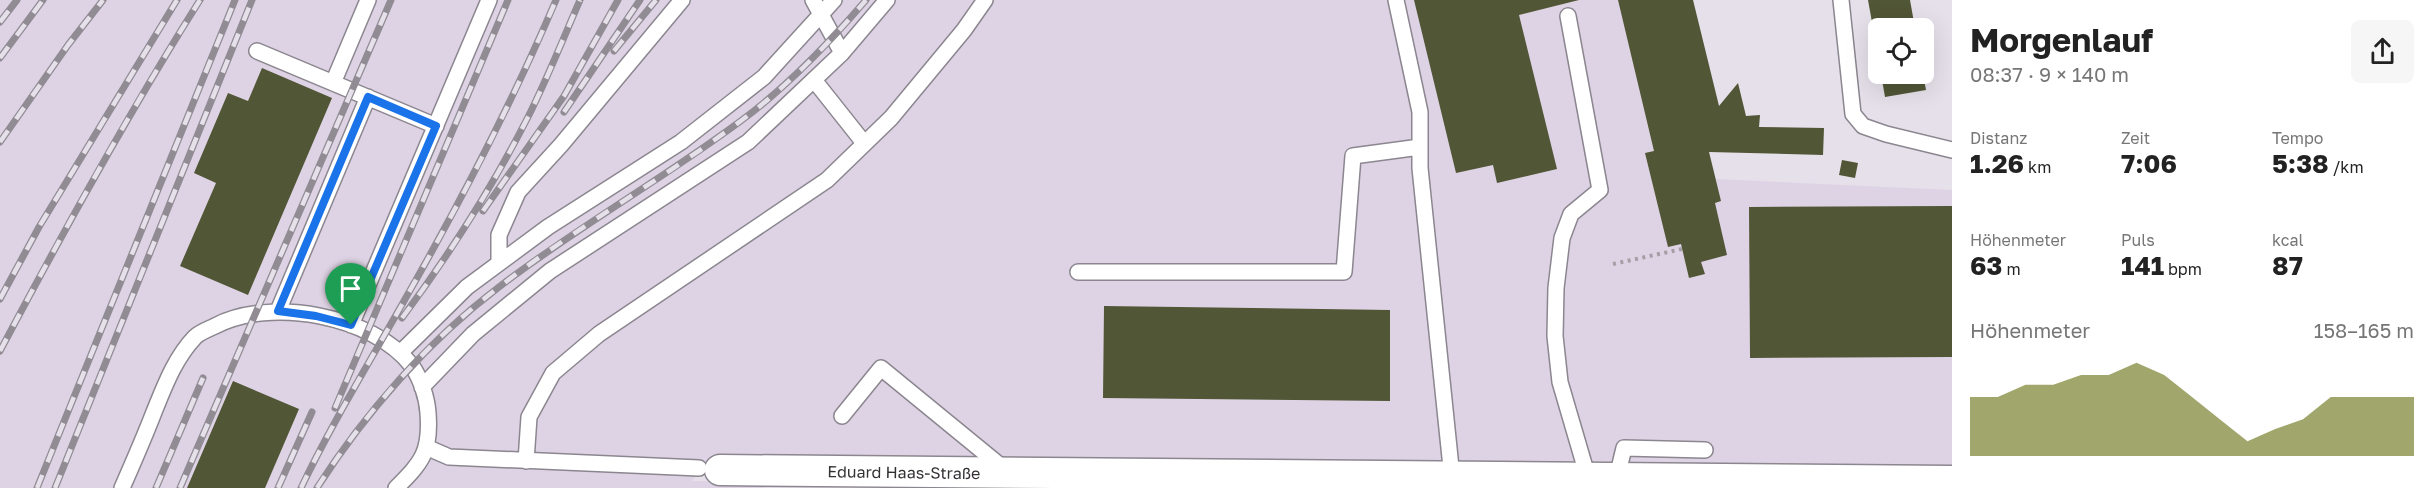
<!DOCTYPE html>
<html lang="de">
<head>
<meta charset="utf-8">
<style>
  :root { --surface:#fff; --page:#f6f6f6; --text:#222; --muted:#767676; --accent:#7a822e }
  body { margin:0; font-family:"Golos Text",sans-serif; background:var(--page); color:var(--text); height:100vh; display:flex; flex-direction:column; font-size:22px; white-space:nowrap }
  * { box-sizing:border-box; margin:0 }
  p { font-size:20px; color:var(--muted) }
  .icon { flex:none; width:33px; height:33px; fill:none; stroke:currentColor; stroke-width:2; stroke-linecap:round; stroke-linejoin:round }
  .map { position:relative; flex:1; overflow:hidden }
  .details { display:flex; flex-direction:column; background:var(--surface); width:480px }
  .details>* { flex:none }
  .controls { position:absolute; left:1868px; top:18px; display:grid; gap:12px }
  .controls a { display:grid; place-items:center; width:66px; height:66px; border-radius:9px; background:var(--surface); box-shadow:0 6px 24px #0002; font-size:30px }
  .pin { position:absolute; display:grid; place-items:center; width:51px; height:51px; color:#fff; margin:-62px -26px; border-radius:50% 50% 50% 0; rotate:-45deg; box-shadow:0 0 6px #0007 }
  .pin .icon { rotate:45deg }
  .round { display:grid; place-items:center; flex:none; width:63px; height:63px; border-radius:9px; background:var(--page) }
  .overview { display:flex; align-items:center; justify-content:space-between; height:102px; padding:0 18px }
  h1 { font-size:33px; font-weight:700; line-height:45px }
  .metrics { display:grid; grid-template-columns:repeat(3,1fr); gap:9px; height:102px; padding:6px 18px }
  .metrics div { display:grid; align-content:center }
  .metrics b { font-size:26px; font-weight:700 }
  .metrics small { font-size:16px; font-weight:400 }
  .metrics p { font-size:16px }
  .chart { height:168px; padding:12px 18px }
  .chart p { display:flex; justify-content:space-between }
  .chart svg { width:100%; height:108px; margin-top:6px; fill:var(--accent); opacity:.7 }
  main { display:flex; flex:1; min-height:0 }
  .map>svg:first-child { display:block }
  .built { fill:#ded3e4 }
  .building { fill:#515636 }
  .lines { fill:none; stroke-linecap:round; stroke-linejoin:round }
  .service-casing { stroke:#8b868f; stroke-width:18 }
  .minor-casing { stroke:#8b868f; stroke-width:33 }
  .path { stroke:#a49fa7; stroke-width:4; stroke-dasharray:3 4.5; stroke-linecap:butt }
  .service { stroke:#fff; stroke-width:15 }
  .minor { stroke:#fff; stroke-width:30 }
  .rail-casing { stroke:#918c94; stroke-width:7 }
  .rail { stroke:#e6e0ea; stroke-width:4.5; stroke-dasharray:14; stroke-linecap:butt }
  .route-casing { stroke:#fff; stroke-width:12 }
  .route { stroke:#1a73e8; stroke-width:8 }
  .labels { text-anchor:middle; stroke-width:6; stroke-linejoin:round; paint-order:stroke }
  .street-label { font-size:16px; fill:#343135; stroke:#e6e0ea }
</style>
</head>
<body>
<main>
<div class="map">
<svg width="1952" height="488" viewBox="0 0 1952 488">
  <rect width="100%" height="100%" fill="#e6e0ea"/>
  <path class="built" d="M0 0H1693L1726 134 1706 139 1716 179 1952 190V468L711 458 692 481 774 482 765 488H0Z"/>
  <path class="building" d="M1414 0H1579L1519 15 1557 169 1497 183 1493 165 1456 173Z
    M1618 0H1693L1719 106 1738 83 1746 116 1760 115 1759 127 1824 128 1823 155 1709 152 1721 201 1715 203 1727 255 1701 262 1705 274 1689 278 1681 244 1668 247 1645 153 1654 151Z
    M1868 0H1910L1915 28H1878L1877 50Z
    M262 68 332 98 248 295 180 266 216 183 194 173 228 93 248 101Z
    M1881 74H1923L1926 90 1885 97Z
    M1842 160 1858 163 1855 178 1839 175Z
    M1952 206V357L1750 358 1749 207Z
    M1104 306 1390 310V401L1103 398Z
    M233 381 299 409 265 488H187Z"/>
  <g class="lines">
    <g class="service-casing">
      <path id="service" d="M813 0 842 53
        M1396 0 1420 112V168L1452 477
        M1841 0 1853 114 1863 126 1886 134 1952 150
        M1568 16 1600 190 1571 214 1562 238 1556 288 1555 336 1560 382 1589 481
        M257 51 436 126
        M814 80 864 143
        M333 83 368 0
        M499 263V235L518 192 561 145 682 0
        M1078 272H1344L1353 156 1420 147
        M278 311 368 97
        M351 325 489 0
        M400 353 467 287 548 227 681 142 764 77 834 0
        M422 387 473 334 550 271 748 142 842 53 887 0
        M842 416 881 368 1008 472
        M426 447 449 457 699 468
        M526 461 529 417 553 373 599 334 827 180 891 118 964 30 985 0
        M1615 485 1624 448 1705 450
        M122 488C133 463 144 438 154 412 165 385 175 358 195 337 200 332 209 329 215 326 270 297 373 315 412 366 421 379 427 398 428 413 431 452 422 462 396 488"/>
    </g>
    <g class="minor-casing">
      <g id="minor">
        <path id="s1" d="M720 470C1130 475 1541 481 1952 481"/>
      </g>
    </g>
    <path class="path" d="M1613 264 1682 249"/>
    <use href="#service" class="service"/>
    <use href="#minor" class="minor"/>
    <g class="rail-casing">
      <path id="rail" d="M0 22 17 0
        M614 51 656 0
        M0 58 43 0
        M564 112 640 0
        M0 142 68 45 103 0
        M483 211 564 96 618 0
        M0 299 39 227 177 0
        M402 318C449 255 492 188 528 117 547 79 563 39 580 0
        M0 351C63 232 128 114 200 0
        M335 408 508 0
        M37 488 235 0
        M55 488 252 0
        M156 488 203 378
        M180 488 391 0
        M278 488 312 412
        M301 488C332 423 369 363 404 301 460 203 512 103 556 0
        M317 488C365 413 428 341 499 287 577 227 663 179 742 120 788 86 829 43 866 0"/>
    </g>
    <use href="#rail" class="rail"/>
  </g>
  <g class="lines">
    <g class="route-casing">
      <path id="route" d="M368 97 436 126 351 325 316 316 278 311Z"/>
    </g>
    <use href="#route" class="route"/>
  </g>
  <g class="labels">
    <g class="street-label">
      <text dy="6" stroke="none"><textPath href="#s1" startOffset="184">Eduard Haas-Straße</textPath></text>
    </g>
  </g>
</svg>
<div class="controls">
<a><svg class="icon" aria-label="locate" viewBox="0 0 24 24"><circle cx="12" cy="12" r="6"/><path d="M12 2v4M12 18v4M2 12h4M18 12h4"/></svg></a>
</div>
<div class="pin" style="left:351px;top:325px;background:#1e9e55"><svg class="icon" aria-label="arrive" viewBox="0 0 24 24"><path d="M6 21V4h12l-3 4 3 4H6"/></svg></div>
</div>
<section class="details">
<div class="overview"><div><h1>Morgenlauf</h1><p>08:37 · 9 × 140 m</p></div><a class="round"><svg class="icon" aria-label="share" viewBox="0 0 24 24"><path d="M12 15V3M7 8l5-5 5 5M5 13v7h14v-7"/></svg></a></div>
<div class="metrics">
<div><p>Distanz</p><b>1.26<small> km</small></b></div>
<div><p>Zeit</p><b>7:06</b></div>
<div><p>Tempo</p><b>5:38<small> /km</small></b></div>
</div>
<div class="metrics">
<div><p>Höhenmeter</p><b>63<small> m</small></b></div>
<div><p>Puls</p><b>141<small> bpm</small></b></div>
<div><p>kcal</p><b>87</b></div>
</div>
<div class="chart"><p><span>Höhenmeter</span>158–165 m</p>
<svg viewBox="0 0 160 44" preserveAspectRatio="none"><path d="M0 44V20L10 20L20 15L30 15L40 11L50 11L60 6L70 11L80 20L90 29L100 38L110 33L120 29L130 20L140 20L150 20L160 20V44z"/></svg>
</div>
</section>
</main>
</body>
</html>
